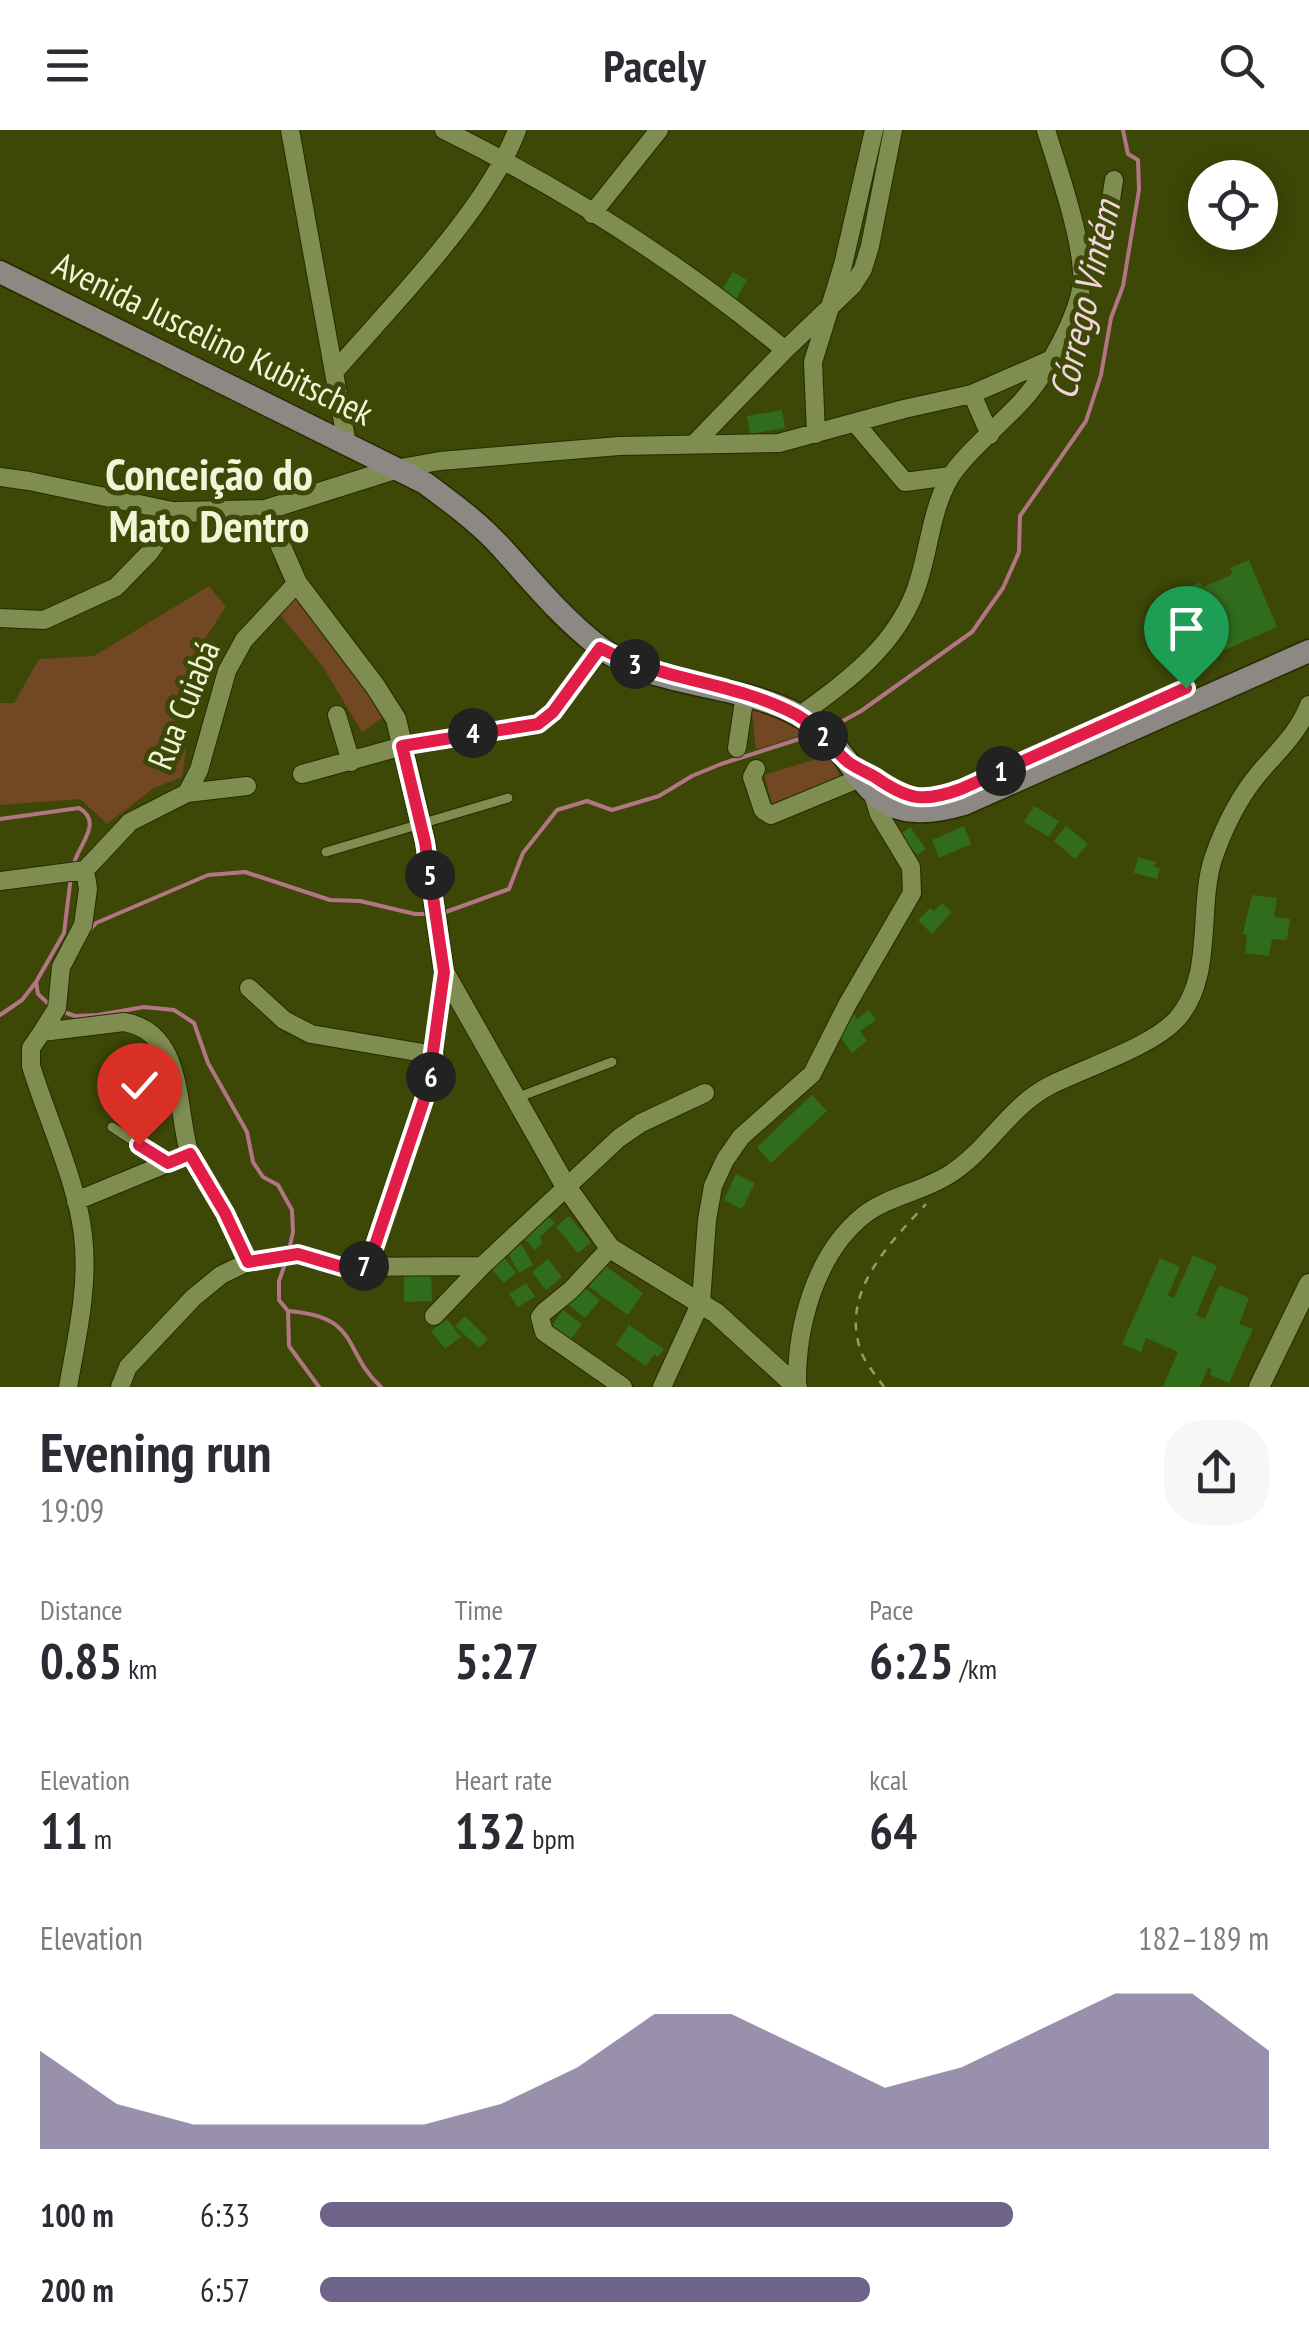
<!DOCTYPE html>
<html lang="en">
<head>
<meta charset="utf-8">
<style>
  :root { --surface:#fff; --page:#f7f7f7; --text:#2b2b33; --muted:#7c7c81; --accent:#6e6389 }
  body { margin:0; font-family:"PT Sans Narrow",sans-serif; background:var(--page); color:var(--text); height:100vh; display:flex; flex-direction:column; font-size:38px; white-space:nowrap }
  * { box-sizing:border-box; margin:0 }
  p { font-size:32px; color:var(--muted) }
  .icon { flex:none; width:55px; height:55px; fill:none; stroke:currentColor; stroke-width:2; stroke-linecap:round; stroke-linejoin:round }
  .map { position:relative; height:1257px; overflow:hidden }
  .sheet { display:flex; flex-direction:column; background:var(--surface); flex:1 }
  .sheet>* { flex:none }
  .buttons { position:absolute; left:1188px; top:30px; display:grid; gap:20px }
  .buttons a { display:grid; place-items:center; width:90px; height:90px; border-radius:50%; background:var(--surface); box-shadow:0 5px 25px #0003; font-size:50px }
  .pin { position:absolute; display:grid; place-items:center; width:85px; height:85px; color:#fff; margin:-102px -42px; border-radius:50% 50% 50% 0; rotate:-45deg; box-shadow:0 0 10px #0007 }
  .pin .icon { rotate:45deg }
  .km { position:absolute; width:50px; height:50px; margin:-25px; border-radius:50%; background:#222; color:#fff; font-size:28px; line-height:50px; text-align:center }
  .round { display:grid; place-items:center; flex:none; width:105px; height:105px; border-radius:40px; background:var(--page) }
  .summary { display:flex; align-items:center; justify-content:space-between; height:170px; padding:0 40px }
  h1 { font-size:55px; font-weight:600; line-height:75px }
  .figures { display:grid; grid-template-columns:repeat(3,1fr); gap:15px; height:170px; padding:10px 40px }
  .figures div { display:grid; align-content:center }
  .figures b { font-size:50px; font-weight:600 }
  .figures small { font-size:28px; font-weight:400 }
  .figures p { font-size:28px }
  .chart { height:280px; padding:20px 40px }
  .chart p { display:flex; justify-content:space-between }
  .chart svg { width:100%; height:180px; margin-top:10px; fill:var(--accent); opacity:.7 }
  ul { padding:0 40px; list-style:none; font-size:32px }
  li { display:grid; grid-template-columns:160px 120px 1fr; align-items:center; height:75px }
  li i { height:25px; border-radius:12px; background:var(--accent) }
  header { display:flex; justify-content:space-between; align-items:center; height:130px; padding:0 40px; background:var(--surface); font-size:45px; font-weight:600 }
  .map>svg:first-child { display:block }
  .green { fill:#724723 }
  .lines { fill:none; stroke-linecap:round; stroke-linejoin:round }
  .stream { stroke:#b27584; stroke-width:4 }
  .building { fill:#316c1c }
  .service-casing { stroke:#252c00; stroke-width:11 }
  .minor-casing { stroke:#252c00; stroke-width:20 }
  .tertiary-casing { stroke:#252c00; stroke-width:22 }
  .secondary-casing { stroke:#252c00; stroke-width:25 }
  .path { stroke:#939c6b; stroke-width:2.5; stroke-dasharray:8 8; stroke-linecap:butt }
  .service { stroke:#808d51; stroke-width:9 }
  .minor { stroke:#808d51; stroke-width:18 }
  .tertiary { stroke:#808d51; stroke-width:20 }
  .secondary { stroke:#8d8883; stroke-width:22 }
  .route-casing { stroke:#fff; stroke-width:20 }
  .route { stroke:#e11d48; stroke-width:12 }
  .labels { text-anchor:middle; stroke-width:10; stroke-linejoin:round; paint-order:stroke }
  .street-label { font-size:35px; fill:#eef6d7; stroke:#3d4706 }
  .water-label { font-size:38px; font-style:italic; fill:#f0d5dd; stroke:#3d4706 }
  .district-label { font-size:45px; font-weight:bold; fill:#eef6d7; stroke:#3d4706 }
</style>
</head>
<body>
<header><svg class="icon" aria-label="menu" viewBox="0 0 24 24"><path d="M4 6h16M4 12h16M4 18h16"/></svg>Pacely<svg class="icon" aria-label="search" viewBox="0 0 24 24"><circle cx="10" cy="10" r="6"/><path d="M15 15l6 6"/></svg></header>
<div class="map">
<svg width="1309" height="1257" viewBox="0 0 1309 1257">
  <rect width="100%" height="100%" fill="#3d4706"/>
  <path class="green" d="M209 456 226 477 196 522 174 576 175 610 186 619 182 647 154 658 107 694 80 669 0 675V573H14L39 529 94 526Z
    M297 465 340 521 383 587 362 602 323 537 281 486Z
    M751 574 809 603 756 619Z
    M830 625 842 651 773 677 764 645Z"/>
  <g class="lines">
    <path class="stream" d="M830 598 861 581 972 502 1003 458 1019 422 1020 386 1086 291 1101 245 1111 188 1123 156 1139 60 1138 30 1128 24 1123 0
      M0 689 79 678C105 693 76 717 73 737
      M443 783 509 759 523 723 557 680 587 671 612 680 659 666 692 646 721 634 812 605
      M88 802 96 793 208 745 245 742 330 770 360 771 415 784H429
      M52 877 38 864 36 852 64 803 71 746
      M61 881 75 886 98 885 144 877 174 880 194 893 208 933 247 1002 253 1032 263 1047 278 1055 292 1080 293 1102 289 1120
      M0 885 22 870 36 852
      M285 1134 279 1151V1170L288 1181C362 1187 341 1220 381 1257
      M288 1182 289 1216 319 1257"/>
  </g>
  <path class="building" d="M733 142 747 150 734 173 719 164Z
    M782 280 785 298 750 304 747 286Z
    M1249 430 1277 497 1218 523 1189 457 1200 452 1203 457 1233 444 1230 438Z
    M1034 676 1059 691 1049 707 1024 692Z
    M964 696 971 714 939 728 932 710Z
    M1066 696 1088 714 1075 729 1054 711Z
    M910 697 926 719 917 725 912 719 907 723 897 707Z
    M1138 727 1156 732 1154 737 1160 738 1157 749 1134 743Z
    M1252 765 1277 768 1274 787 1290 789 1287 810 1272 809 1269 826 1245 823 1247 805 1243 804Z
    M942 773 952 782 932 804 918 790 930 778 934 781Z
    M869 880 876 890 860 901 867 911 852 923 838 904 846 898 842 893 854 884 857 889Z
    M812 965 827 981 771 1033 757 1017Z
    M736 1044 755 1053 742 1079 724 1070Z
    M544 1082 555 1093 539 1108 543 1112 535 1120 521 1105Z
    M569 1086 591 1112 578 1123 556 1097Z
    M520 1112 533 1135 519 1143 506 1120Z
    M502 1125 516 1143 504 1153 489 1136Z
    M1193 1125 1217 1136 1196 1185 1205 1189 1219 1155 1249 1168 1239 1194 1253 1199 1229 1253 1210 1245 1212 1239 1208 1238 1200 1257H1163L1178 1222 1146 1208 1141 1222 1122 1214 1160 1128 1180 1137 1168 1165 1174 1168Z
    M548 1129 562 1147 546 1160 532 1142Z
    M604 1135 643 1163 628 1185 589 1157Z
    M431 1142 432 1171 404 1172V1143Z
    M526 1153 535 1167 518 1177 509 1164Z
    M581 1155 600 1170 585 1188 566 1173Z
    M563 1180 582 1194 567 1215 548 1201Z
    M465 1186 488 1209 479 1218 455 1196Z
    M447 1189 461 1207 445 1219 431 1201Z
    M629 1195 664 1219 658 1227 654 1224 646 1236 616 1215Z"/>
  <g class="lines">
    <g class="service-casing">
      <path id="service" d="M326 722 508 668
        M516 968 612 932
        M112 997 165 1032"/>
    </g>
    <g class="minor-casing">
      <path id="minor" d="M290 0 347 314
        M444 0C564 59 681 134 785 220
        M592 84 659 0
        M1083 150C1099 118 1110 85 1114 50
        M335 241C392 175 487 80 517 0
        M972 264 990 305
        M856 294 905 352 950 346
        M816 304 813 232 843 135 874 0
        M694 314 785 220 853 155 863 139 870 116 893 0
        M395 339 440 331 619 316 779 313 904 279 972 264 1052 229
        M0 347 29 351 177 382 150 422 116 457 44 490 0 488
        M337 585 351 632
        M799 586C847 551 895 517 916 459 929 423 930 383 949 349 963 325 1002 293 1022 271 1045 246 1081 183 1082 149 1083 110 1058 39 1046 0
        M737 618 745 564
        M756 639 752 647 763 680 771 685 870 644
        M302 644 403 616 538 594 553 582 600 518
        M187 663 247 656
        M0 751 85 740 130 692 187 663 199 640 227 541 244 510 297 453
        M249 858 284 890 311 904 435 925
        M42 902 57 878 61 837 83 795 88 759 85 740
        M76 1071 190 1024
        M610 1118 571 1160 544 1182 540 1187 544 1202 623 1257
        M367 1136 428 957 444 842
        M434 1186 482 1136
        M68 1257C77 1206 89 1157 83 1105 77 1052 47 988 31 936V918L42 902 124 892C184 902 176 977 189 1022 194 1036 206 1049 213 1062 227 1084 237 1109 248 1132
        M120 1257 128 1237 193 1168 221 1145 248 1132 298 1124 342 1137 482 1136 619 1008 641 993 705 963
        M662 1257 701 1172 707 1090 713 1056 725 1030 741 1007 812 944 847 875 912 763 911 737 879 684 873 665
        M797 1257C796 1197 815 1124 864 1085 890 1065 926 1061 953 1042 989 1018 1009 977 1049 956 1084 938 1151 917 1176 890 1215 848 1197 779 1213 729 1224 697 1238 668 1260 642 1278 621 1299 602 1309 575"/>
    </g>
    <g class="tertiary-casing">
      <path id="tertiary" d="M265 380 297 453 375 556 396 589 425 712 444 842 565 1055 610 1118 716 1183 797 1257
        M177 382 265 380 395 339
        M1259 1257 1309 1154"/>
    </g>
    <g class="secondary-casing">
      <path id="secondary" d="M0 142 425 353C452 373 478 392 501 417 532 451 560 486 597 515 653 560 736 551 798 585 870 626 856 706 964 674L1309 521"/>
    </g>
    <path class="path" d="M884 1257C877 1247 867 1235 862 1224 838 1164 889 1114 926 1074"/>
    <use href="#service" class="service"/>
    <use href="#minor" class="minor"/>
    <use href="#tertiary" class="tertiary"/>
    <use href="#secondary" class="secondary"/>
  </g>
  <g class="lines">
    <g class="route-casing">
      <path id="route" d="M139 1015 168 1033 190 1024 225 1083 248 1132 298 1124 342 1137 368 1136 428 958 444 842 425 712 402 616 538 594 553 582 600 518C665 552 736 552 797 585 818 597 830 617 848 632 856 638 866 642 875 647 908 670 923 673 961 659L1186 558"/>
    </g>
    <use href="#route" class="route"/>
  </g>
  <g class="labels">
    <g class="street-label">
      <text transform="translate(213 209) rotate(26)" y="12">Avenida Juscelino Kubitschek</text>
      <text transform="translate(184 575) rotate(-68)" y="12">Rua Cuiabá</text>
    </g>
    <g class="water-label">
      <text transform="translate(1085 170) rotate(-77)" y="13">Córrego Vintém</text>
    </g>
    <g class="district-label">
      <text x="209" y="360">Conceição do<tspan x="209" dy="52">Mato Dentro</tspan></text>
    </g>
  </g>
</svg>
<div class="buttons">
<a><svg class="icon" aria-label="locate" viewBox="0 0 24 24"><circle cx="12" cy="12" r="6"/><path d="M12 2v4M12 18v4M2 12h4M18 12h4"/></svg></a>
</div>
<div class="pin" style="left:1186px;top:558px;background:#1e9e55"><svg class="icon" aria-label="arrive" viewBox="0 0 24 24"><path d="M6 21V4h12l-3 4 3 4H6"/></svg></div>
<div class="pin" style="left:139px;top:1015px;background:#d93025"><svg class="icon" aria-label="check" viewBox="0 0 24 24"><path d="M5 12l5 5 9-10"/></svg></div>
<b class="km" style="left:1001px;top:641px">1</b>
<b class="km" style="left:823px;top:606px">2</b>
<b class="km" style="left:635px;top:534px">3</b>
<b class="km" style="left:473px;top:603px">4</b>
<b class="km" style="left:430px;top:745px">5</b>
<b class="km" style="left:431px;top:947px">6</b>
<b class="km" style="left:364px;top:1136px">7</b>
</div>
<section class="sheet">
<div class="summary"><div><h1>Evening run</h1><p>19:09</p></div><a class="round"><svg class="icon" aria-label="share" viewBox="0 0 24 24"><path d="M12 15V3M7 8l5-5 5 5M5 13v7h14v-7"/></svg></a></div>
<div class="figures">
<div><p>Distance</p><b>0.85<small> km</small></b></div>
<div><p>Time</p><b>5:27</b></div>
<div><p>Pace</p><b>6:25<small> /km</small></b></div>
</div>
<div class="figures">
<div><p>Elevation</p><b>11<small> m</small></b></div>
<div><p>Heart rate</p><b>132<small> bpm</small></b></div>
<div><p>kcal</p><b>64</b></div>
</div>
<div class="chart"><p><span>Elevation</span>182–189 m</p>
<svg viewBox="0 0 160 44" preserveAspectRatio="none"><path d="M0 44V20L10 33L20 38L30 38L40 38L50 38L60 33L70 24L80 11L90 11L100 20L110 29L120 24L130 15L140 6L150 6L160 20V44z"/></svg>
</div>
<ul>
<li><b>100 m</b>6:33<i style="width:73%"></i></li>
<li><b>200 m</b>6:57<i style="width:58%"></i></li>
</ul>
</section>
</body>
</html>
